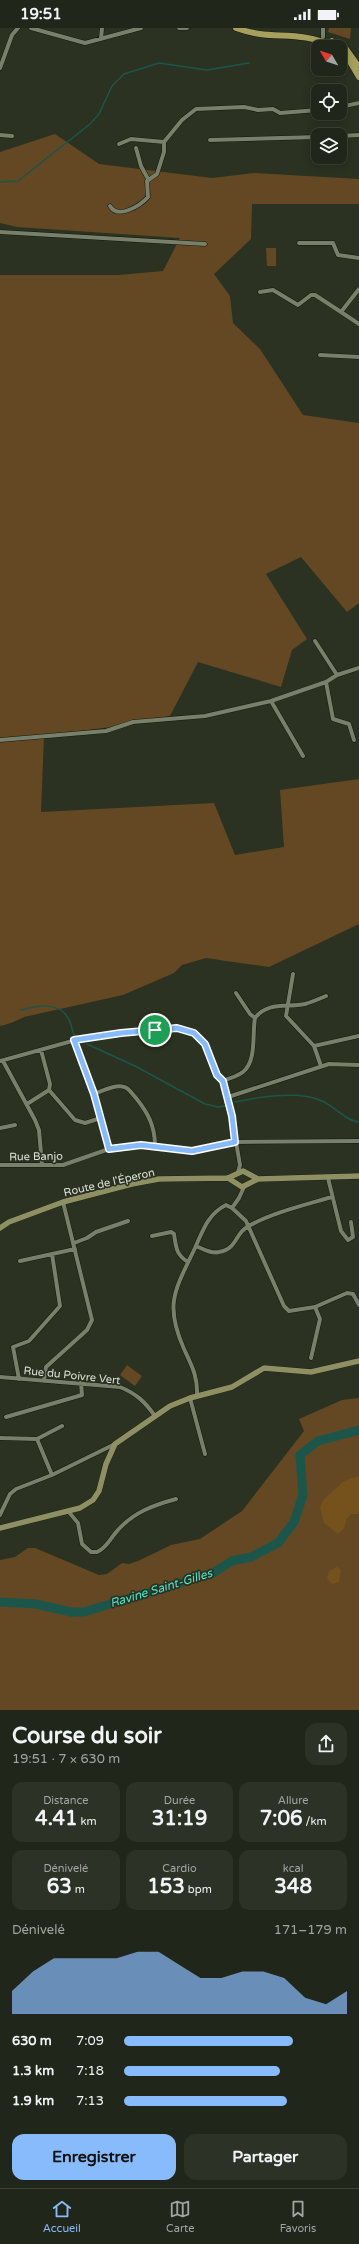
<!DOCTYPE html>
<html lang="fr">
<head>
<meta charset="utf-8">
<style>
  :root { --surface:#202619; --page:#2d3226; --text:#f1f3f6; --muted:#a2a5a2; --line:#3d4338; --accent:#88bbfc }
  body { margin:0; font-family:"Varela Round",sans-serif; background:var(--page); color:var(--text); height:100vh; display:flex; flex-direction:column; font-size:15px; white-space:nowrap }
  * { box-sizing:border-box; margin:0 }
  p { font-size:13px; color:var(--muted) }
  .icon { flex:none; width:22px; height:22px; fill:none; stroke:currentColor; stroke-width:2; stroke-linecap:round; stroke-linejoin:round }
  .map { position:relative; height:1682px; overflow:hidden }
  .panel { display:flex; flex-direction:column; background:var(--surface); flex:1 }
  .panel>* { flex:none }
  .needle { width:26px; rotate:309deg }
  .fabs { position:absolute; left:311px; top:12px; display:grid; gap:8px }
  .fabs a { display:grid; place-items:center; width:36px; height:36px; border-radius:8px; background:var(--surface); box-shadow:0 2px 10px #0003,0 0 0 1px var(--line); font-size:20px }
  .pin { position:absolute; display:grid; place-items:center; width:34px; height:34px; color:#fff; margin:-17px; border:2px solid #fff; border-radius:50%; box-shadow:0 1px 4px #0007 }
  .round { display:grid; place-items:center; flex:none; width:42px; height:42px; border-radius:12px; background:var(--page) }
  .summary { display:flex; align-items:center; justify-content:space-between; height:68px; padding:0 12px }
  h1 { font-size:22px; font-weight:700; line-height:30px }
  .metrics { display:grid; grid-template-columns:repeat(3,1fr); gap:6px; height:68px; padding:4px 12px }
  .metrics div { display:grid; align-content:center; border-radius:10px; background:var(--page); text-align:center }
  .metrics b { font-size:20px; font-weight:700 }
  .metrics small { font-size:11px; font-weight:400 }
  .metrics p { font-size:11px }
  .chart { height:112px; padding:8px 12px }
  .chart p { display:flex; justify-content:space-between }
  .chart svg { width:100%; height:72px; margin-top:4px; fill:var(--accent); opacity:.7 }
  .cta { display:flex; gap:8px; margin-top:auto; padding:8px 12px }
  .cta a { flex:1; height:46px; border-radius:12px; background:var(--accent); color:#111; font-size:16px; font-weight:700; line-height:46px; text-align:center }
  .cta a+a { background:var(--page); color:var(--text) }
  ul { padding:0 12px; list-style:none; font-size:13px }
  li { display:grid; grid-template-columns:64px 48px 1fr; align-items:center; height:30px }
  li i { height:10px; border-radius:5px; background:var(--accent) }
  .status { display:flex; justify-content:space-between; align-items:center; height:28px; padding:0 20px; background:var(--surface); direction:ltr }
  .status svg { height:11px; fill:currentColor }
  .dock { display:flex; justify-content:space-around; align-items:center; height:56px; border-top:1px solid var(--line); background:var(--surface); font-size:11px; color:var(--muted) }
  .dock a { display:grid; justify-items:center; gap:2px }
  .dock .on { color:var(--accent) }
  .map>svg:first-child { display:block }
  .green { fill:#634823 }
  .forest { fill:#75511b }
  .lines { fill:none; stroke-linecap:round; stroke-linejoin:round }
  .stream { stroke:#1c564a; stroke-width:1.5 }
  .river { stroke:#1c564a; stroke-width:9 }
  .street-casing { stroke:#14190a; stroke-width:5 }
  .secondary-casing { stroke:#14190a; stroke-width:6 }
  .primary-casing { stroke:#14190a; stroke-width:7 }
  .street { stroke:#78806c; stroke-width:4 }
  .secondary { stroke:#8f8f64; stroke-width:5.5 }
  .primary { stroke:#a69f5d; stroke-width:6 }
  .route-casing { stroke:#fff; stroke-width:8 }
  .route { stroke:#88bbfc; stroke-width:5 }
  .labels { text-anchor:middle; stroke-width:3.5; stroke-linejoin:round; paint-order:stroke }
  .street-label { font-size:11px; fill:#dde2d7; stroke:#2b3221 }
  .water-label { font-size:12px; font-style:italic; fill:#4de6c8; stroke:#2b3221 }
</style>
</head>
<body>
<div class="status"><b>19:51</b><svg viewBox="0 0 49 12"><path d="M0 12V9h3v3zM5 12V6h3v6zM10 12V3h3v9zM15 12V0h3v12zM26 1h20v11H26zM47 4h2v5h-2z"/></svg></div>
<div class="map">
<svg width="359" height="1682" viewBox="0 0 359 1682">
  <rect width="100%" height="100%" fill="#2b3221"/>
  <path class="green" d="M329 0H351L350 11 328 4Z
    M55 106 99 136 212 150 254 145 359 151V176H252L251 211 214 246 230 268 233 295 260 321 303 387 359 395V575L347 584 301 529 266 546 307 611 292 622 281 659 198 634 170 688 110 699 44 708 41 784 214 775 235 827 284 819 280 762 359 751V896L269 939 206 930 182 937 174 945 123 967 24 989C16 993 10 996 0 998V247H119L163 243 180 210 17 199 0 195V124Z
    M266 220H276V238H267Z
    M127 1337 142 1348 135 1358 120 1347Z
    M359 1370V1682H0V1532L15 1529 28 1520H35L99 1547 107 1546 122 1535 129 1536 138 1533 171 1517 200 1511 242 1483 304 1403 299 1391 342 1372Z"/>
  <path class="forest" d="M359 1448V1486H351L347 1490 344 1501 338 1506 324 1495 320 1479 323 1472 344 1453Z
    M337 1539 341 1542 339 1554 332 1556 327 1551 329 1543Z"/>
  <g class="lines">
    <path class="stream" d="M0 154 18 153 90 96 99 86 112 58 124 46 159 35 207 42 249 35
      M21 982C36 978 59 973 68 990 72 995 71 1002 75 1008
      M87 1016 135 1038 205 1076 218 1079 225 1078
      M235 1074C259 1069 299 1062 322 1073 334 1078 346 1093 359 1094"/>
    <path class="river" d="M0 1574 36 1576 71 1584H84L213 1545 232 1533 251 1529 278 1515 294 1494 303 1467 300 1427 318 1413 359 1402"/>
    <g class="street-casing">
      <path id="street" d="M31 0 85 15 141 0
        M179 0H187
        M323 9V0
        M101 11 102 0
        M0 40 12 7 18 0
        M340 79 359 75
        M0 107 12 108
        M340 108 359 107
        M210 112 318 109
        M119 116 131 111 164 114 182 92 196 81 244 79 258 82 273 81 280 85 318 82
        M136 120 141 138 148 151
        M110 178C118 192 141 177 148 169L147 153 157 146 164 124V114
        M0 204 205 216
        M299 215H333L338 227 359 230
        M260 264 273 262 298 277 311 267H315L341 284 359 261
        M341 284 359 296
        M320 327 359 329
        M315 613 337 647
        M326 654 333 691 349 696 354 712
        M271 673 303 728
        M0 712 106 703 133 694 205 688 271 673 326 654 337 647 359 640
        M293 946 286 988 314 1018 321 1038
        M236 965 250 986 255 990
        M74 1012 94 1066 109 1121
        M314 1018 359 1008
        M0 1033 83 1010 177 1001H186L200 1009 212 1029 217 1047 223 1053 234 1102 240 1137 238 1144
        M3 1033 35 1092 39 1102 42 1137
        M223 1053C230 1050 238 1048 243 1044 257 1033 252 1005 255 990 268 973 287 980 305 976 312 974 319 971 326 968
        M49 1062 75 1092 85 1095 101 1090
        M94 1066C102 1063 116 1056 124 1059 129 1060 132 1066 136 1070 148 1085 155 1098 155 1118
        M228 1069 329 1036 359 1037
        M27 1076 49 1062 50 1056 41 1022
        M0 1100 15 1097
        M0 1137H63L109 1121 136 1117 155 1118 192 1123 235 1114 359 1113
        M328 1150 341 1203 348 1212 353 1209 351 1194
        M232 1180 246 1193 284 1278 289 1283 315 1279 347 1265 353 1266 359 1277
        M152 1208 171 1204 174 1206C176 1219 176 1227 188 1234
        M74 1215 87 1210 96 1204 128 1193
        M196 1218C203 1221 211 1226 219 1224 237 1221 235 1206 247 1199 271 1185 305 1177 332 1169
        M20 1233 75 1221
        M311 1330 320 1291 315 1279
        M0 1349 120 1359C137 1366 145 1374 155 1388
        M19 1351 13 1319 29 1313 60 1278 52 1226
        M44 1353 46 1339 87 1302 92 1292 63 1174
        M197 1368C198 1349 192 1338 184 1321 164 1276 175 1262 195 1220 203 1202 208 1186 226 1177L232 1180 239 1170 244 1159
        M190 1370 205 1426
        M6 1389 82 1367 81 1355
        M0 1410 37 1411 52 1447
        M37 1411 62 1398
        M68 1483 78 1495 82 1516 91 1524H97C108 1519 110 1510 118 1502 134 1484 154 1477 176 1471
        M0 1487 10 1466 16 1461 52 1447 115 1416"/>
    </g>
    <g class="secondary-casing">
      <path id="secondary" d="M228 1150 242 1159 258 1151 359 1148
        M0 1200 9 1194 63 1174 132 1156 159 1151 228 1150 243 1143 258 1151
        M0 1500 80 1480 93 1472 99 1463 106 1436 115 1416 170 1378 190 1370 232 1359 264 1340 311 1344 359 1333"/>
    </g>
    <g class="primary-casing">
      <path id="primary" d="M236 0C274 14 294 0 336 19
        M332 13 346 21 359 39
        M340 23 349 32 359 49"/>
    </g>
    <use href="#street" class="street"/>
    <use href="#secondary" class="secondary"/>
    <use href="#primary" class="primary"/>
  </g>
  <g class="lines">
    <g class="route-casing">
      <path id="route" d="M177 1000 194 1005 205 1016 217 1047 223 1053 232 1088 235 1114 192 1123 141 1117 109 1121 94 1066 74 1012 121 1005Z"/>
    </g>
    <use href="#route" class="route"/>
  </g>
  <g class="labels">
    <g class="street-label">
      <text transform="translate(36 1128) rotate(-1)" y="4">Rue Banjo</text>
      <text transform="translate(109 1154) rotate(-13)" y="4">Route de l'Éperon</text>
      <text transform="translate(72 1347) rotate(6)" y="4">Rue du Poivre Vert</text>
    </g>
    <g class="water-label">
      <text transform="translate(161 1560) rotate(-17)" y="4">Ravine Saint-Gilles</text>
    </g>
  </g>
</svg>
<div class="fabs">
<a><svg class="needle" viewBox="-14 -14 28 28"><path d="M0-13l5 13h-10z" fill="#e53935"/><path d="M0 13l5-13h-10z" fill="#a2a5a2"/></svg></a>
<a><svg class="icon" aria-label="locate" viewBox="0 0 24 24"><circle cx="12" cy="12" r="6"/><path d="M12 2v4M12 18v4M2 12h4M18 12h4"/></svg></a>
<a><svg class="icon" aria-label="layers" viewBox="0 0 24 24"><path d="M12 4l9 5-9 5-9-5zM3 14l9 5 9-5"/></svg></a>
</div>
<div class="pin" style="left:155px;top:1002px;background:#1e9e55"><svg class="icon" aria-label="arrive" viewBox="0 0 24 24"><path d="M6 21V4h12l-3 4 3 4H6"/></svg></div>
</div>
<section class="panel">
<div class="summary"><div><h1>Course du soir</h1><p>19:51 · 7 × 630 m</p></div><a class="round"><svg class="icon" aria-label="share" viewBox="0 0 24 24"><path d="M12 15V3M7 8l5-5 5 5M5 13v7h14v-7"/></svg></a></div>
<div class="metrics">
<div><p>Distance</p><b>4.41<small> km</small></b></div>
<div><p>Durée</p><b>31:19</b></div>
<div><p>Allure</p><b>7:06<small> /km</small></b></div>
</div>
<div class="metrics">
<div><p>Dénivelé</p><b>63<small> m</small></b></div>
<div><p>Cardio</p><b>153<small> bpm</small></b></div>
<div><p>kcal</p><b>348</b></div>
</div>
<div class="chart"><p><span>Dénivelé</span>171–179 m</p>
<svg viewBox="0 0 160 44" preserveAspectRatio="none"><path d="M0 44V30L10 18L20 10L30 10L40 10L50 10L60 6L70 6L80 14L90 22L100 22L110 18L120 18L130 22L140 34L150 38L160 30V44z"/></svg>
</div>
<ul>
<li><b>630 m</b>7:09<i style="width:76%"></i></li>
<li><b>1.3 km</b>7:18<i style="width:70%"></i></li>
<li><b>1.9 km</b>7:13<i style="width:73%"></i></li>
</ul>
<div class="cta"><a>Enregistrer</a><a>Partager</a></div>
</section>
<nav class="dock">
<a class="on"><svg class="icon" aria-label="home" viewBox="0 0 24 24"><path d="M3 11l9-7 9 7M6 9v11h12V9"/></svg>Accueil</a>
<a><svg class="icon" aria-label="map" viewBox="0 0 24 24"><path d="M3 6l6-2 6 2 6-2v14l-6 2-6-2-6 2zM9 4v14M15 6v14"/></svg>Carte</a>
<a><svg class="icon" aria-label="saved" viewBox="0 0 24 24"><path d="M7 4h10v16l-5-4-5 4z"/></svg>Favoris</a>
</nav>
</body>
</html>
